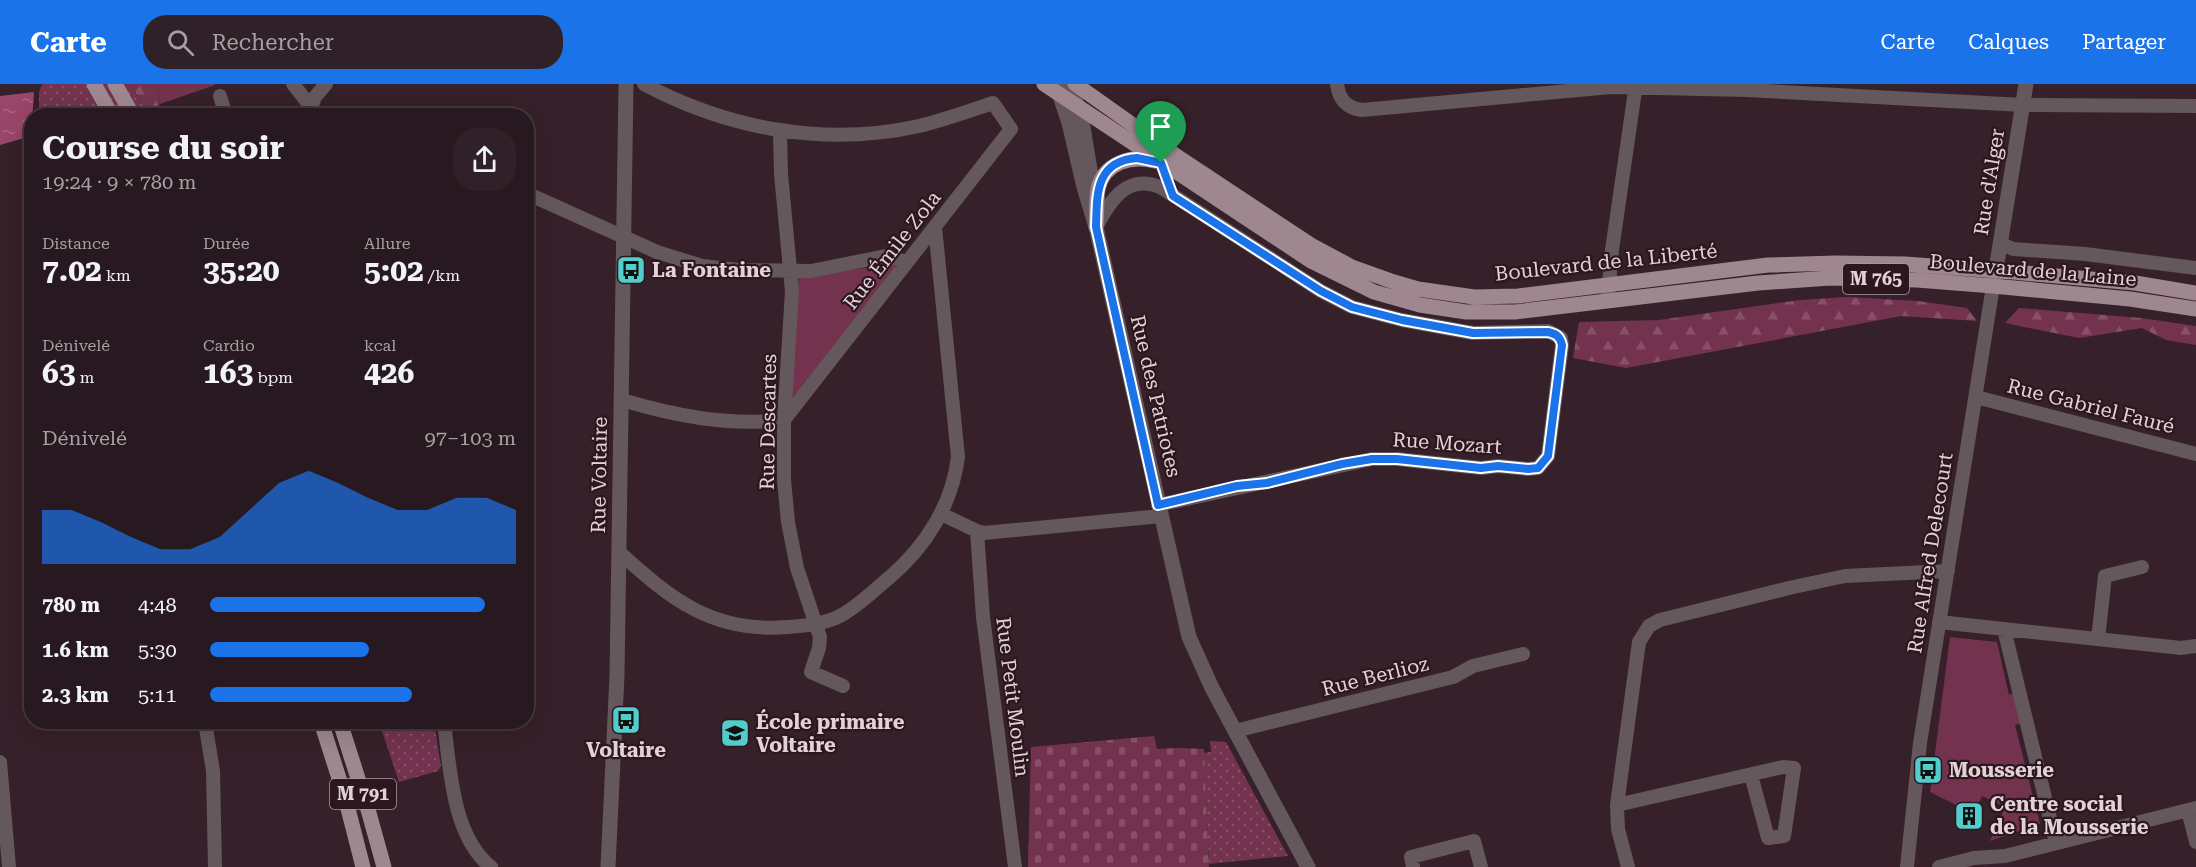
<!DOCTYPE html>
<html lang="fr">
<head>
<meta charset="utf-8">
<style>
  :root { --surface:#28181f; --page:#302128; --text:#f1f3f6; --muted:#a5a0a4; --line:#44373d; --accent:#1a73e8 }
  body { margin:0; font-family:"Roboto Serif",serif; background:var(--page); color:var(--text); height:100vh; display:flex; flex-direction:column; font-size:22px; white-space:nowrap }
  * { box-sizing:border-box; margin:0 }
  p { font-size:20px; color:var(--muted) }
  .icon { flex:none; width:33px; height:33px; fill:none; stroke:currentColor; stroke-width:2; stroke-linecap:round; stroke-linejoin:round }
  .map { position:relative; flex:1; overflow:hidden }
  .panel { position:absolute; left:24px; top:24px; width:510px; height:621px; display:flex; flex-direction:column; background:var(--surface); border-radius:24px; box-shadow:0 6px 24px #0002,0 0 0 2px var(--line) }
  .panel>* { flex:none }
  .pin { position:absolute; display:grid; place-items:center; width:51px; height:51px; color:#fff; margin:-62px -26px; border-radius:50% 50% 50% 0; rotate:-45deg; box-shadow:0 0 6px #0007 }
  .pin .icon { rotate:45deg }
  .round { display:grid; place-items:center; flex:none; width:63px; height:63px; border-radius:24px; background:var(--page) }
  .overview { display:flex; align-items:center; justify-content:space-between; height:102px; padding:0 18px }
  h1 { font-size:33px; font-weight:700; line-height:45px }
  .stats { display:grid; grid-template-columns:repeat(3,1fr); gap:9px; height:102px; padding:6px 18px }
  .stats div { display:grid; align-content:center }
  .stats b { font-size:30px; font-weight:700 }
  .stats small { font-size:16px; font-weight:400 }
  .stats p { font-size:16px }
  .chart { height:168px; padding:12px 18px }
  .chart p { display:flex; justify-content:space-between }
  .chart svg { width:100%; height:108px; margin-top:6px; fill:var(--accent); opacity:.7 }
  ul { padding:0 18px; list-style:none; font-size:20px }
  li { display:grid; grid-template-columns:96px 72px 1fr; align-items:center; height:45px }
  li i { height:15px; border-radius:8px; background:var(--accent) }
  header { display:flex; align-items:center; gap:36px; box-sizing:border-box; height:84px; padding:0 30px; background:var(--accent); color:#fff }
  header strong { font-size:28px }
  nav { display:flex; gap:33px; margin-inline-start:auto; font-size:21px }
  .search { width:420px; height:54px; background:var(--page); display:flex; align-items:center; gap:15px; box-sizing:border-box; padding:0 21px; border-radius:24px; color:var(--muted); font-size:22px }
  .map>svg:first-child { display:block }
  .grass { fill:url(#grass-dots) }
  .forest { fill:url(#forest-firs) }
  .cemetery { fill:url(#cemetery-stones) }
  .green { fill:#73334f }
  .water { fill:url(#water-ripples) }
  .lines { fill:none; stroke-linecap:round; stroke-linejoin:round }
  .minor { stroke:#64585c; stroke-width:14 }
  .tertiary { stroke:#64585c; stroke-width:15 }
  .primary { stroke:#9f878f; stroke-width:15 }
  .route-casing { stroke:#fff; stroke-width:12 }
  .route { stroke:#1a73e8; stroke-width:8 }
  .labels { text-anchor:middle; stroke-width:4.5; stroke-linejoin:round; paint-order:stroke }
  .shield { fill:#2c171f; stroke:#ab9aa0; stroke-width:1.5 }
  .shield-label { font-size:18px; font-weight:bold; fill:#e2d2d7 }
  .street-label { font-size:20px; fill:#e2d2d7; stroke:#2c171f }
  .poi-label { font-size:20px; font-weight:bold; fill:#e2d2d7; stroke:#2c171f; text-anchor:start }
</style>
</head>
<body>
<header>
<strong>Carte</strong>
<div class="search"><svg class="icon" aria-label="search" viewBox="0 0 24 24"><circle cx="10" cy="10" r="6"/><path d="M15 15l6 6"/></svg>Rechercher</div>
<nav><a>Carte</a><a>Calques</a><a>Partager</a></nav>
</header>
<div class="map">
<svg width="2196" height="783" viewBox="0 0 2196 783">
  <defs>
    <pattern id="grass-dots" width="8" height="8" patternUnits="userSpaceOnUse" patternTransform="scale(1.5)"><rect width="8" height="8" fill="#73334f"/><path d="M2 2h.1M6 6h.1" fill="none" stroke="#875068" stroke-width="1.8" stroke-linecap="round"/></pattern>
    <pattern id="forest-firs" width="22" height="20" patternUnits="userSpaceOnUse" patternTransform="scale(1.5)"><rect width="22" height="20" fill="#73334f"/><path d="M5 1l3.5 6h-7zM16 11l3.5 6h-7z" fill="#875068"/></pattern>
    <pattern id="cemetery-stones" width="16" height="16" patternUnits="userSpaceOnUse" patternTransform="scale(1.5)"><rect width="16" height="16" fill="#73334f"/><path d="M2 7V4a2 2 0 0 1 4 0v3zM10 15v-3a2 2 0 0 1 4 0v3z" fill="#875068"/></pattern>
    <pattern id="water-ripples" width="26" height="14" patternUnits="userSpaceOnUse" patternTransform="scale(1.5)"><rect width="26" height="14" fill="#9a456a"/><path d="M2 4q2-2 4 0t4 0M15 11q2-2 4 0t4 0" fill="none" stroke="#ac6885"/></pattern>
  </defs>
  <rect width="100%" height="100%" fill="#362029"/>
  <path class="grass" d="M42 0H131L148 31 39 32V8Z
    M379 638H434L441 682 438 687 399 698Z
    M1210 657 1226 658 1288 772 1209 780 1204 669 1211 668Z"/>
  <path class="forest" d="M131 0H157L160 20 148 31Z
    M1847 213 1918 217 1967 224 1977 237 1901 232 1626 284 1573 274 1579 238 1659 236 1800 216Z
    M2019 224 2141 234 2196 242V261L2166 256 2142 244 2079 254 2005 239Z"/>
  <path class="cemetery" d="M1154 652 1157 665 1177 664 1204 665 1209 783H1028L1031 663Z"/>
  <path class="green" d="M157 0H215V1L160 20Z
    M897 180 790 317 799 192Z
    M1950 553 1997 558 2009 611 2018 608 2026 638 2015 641 2040 740 1990 757 2005 723 1982 712 1974 730 1930 708Z"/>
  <path class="water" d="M34 8 31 52 0 61V12Z"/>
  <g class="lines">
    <path class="minor" d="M293 0 311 23
      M1337 0C1339 15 1346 24 1362 26L1611 3 1747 6 2023 21 2196 22
      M220 12 226 32
      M308 32 315 13 326 0
      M780 47 781 90 792 207 784 336V396L788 438 797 484 820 553 819 564 811 588 843 602
      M526 109 657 168 702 182 740 186 811 187 886 172 906 178
      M1096 143C1110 117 1127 88 1162 104L1321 207 1352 223 1402 236 1473 249 1548 247 1561 254 1562 261 1548 372 1538 384 1528 385 1498 382 1481 384 1397 375H1372L1158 421
      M2000 159 2013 165 2085 170 2196 184
      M1608 212 1612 166 1636 0
      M1976 313 2196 370
      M622 316C676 332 727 342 784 336L1011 45 993 19C969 27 944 36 919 42 825 63 728 45 644 0
      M941 430 977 447 984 449 1161 432
      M977 447 983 533 1015 783
      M619 468C671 515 712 549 787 543 805 542 824 540 840 532 859 522 874 506 890 493 926 462 952 421 958 373L935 143
      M1939 538 2181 564 2196 562
      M2004 545 2056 759
      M2098 555 2105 492 2142 483
      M205 638 213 687 215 783
      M444 638C450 684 452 752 491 783
      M1235 647 1453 593 1473 582 1523 570
      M0 678 9 783
      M1617 721 1783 683 1794 684 1784 752 1768 754 1751 691
      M2188 726 2196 758
      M1413 783 1411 773 1474 757 1481 783
      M1628 783 1618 745 1617 721 1639 558 1649 542 1660 536 1789 504 1845 492 1948 487
      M1907 783 1920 659 1993 202
      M1939 783 1974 774 2005 772 2196 724"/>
    <path class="tertiary" d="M1071 0 1083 43 1094 110
      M1057 3 1069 39 1084 103 1096 143 1189 553 1212 604 1308 783
      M1994 198 2026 0
      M608 783 617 591 626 0"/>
    <path class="primary" d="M94 0 112 32
      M115 0 133 32
      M1044 0 1311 177 1374 208 1420 221 1466 228H1515L1758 199 1830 194 1917 196 1993 202 2130 215 2196 225
      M1075 0 1181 75 1311 161 1352 183 1394 198 1418 205 1474 213 1518 212 1768 181 1836 179 1905 180 2013 188 2135 199 2196 209
      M1096 143C1097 131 1096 117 1098 105 1104 78 1132 71 1155 77
      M321 638 345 713 363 783
      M340 638 369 729 384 783"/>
  </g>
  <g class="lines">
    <g class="route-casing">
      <path id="route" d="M1137 74 1161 79 1173 112 1321 207 1352 223 1402 236 1473 249 1548 248C1556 250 1560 252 1562 261L1548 372 1538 384 1528 385 1498 382 1481 384 1397 375H1372L1342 380 1267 399 1237 402 1158 421 1096 143C1097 111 1095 77 1137 74Z"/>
    </g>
    <use href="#route" class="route"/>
  </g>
  <defs>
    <g id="bus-square" transform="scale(1.5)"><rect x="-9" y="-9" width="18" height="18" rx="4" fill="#52cdcc" stroke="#2c171f"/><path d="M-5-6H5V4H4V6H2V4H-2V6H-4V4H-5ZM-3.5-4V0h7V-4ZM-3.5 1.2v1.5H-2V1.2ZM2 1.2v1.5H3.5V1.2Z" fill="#111"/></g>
    <g id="school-square" transform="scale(1.5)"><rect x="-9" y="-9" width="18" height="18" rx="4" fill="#52cdcc" stroke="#2c171f"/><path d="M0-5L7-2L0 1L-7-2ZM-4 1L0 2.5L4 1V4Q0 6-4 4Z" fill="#111"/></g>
    <g id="building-square" transform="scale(1.5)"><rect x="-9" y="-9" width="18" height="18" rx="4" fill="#52cdcc" stroke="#2c171f"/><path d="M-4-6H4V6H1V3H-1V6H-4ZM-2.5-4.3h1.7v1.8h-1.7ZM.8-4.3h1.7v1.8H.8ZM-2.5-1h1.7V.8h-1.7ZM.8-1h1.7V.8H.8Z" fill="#111"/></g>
  </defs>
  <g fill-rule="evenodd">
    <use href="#bus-square" x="631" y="186"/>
    <use href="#bus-square" x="626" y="636"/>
    <use href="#school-square" x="735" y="649"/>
    <use href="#bus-square" x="1928" y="686"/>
    <use href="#building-square" x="1969" y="732"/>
  </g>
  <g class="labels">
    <g class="shield">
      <rect x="1843" y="180" width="66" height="30" rx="4.5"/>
      <rect x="330" y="695" width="66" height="30" rx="4.5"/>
    </g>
    <g class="shield-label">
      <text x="1876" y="201">M 765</text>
      <text x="363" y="716">M 791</text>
    </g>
    <g class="street-label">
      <text transform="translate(1989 98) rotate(-81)" y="7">Rue d'Alger</text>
      <text transform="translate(892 166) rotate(-52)" y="7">Rue Émile Zola</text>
      <text transform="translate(1606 178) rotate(-6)" y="7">Boulevard de la Liberté</text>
      <text transform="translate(2033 186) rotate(5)" y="7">Boulevard de la Laine</text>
      <text transform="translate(1156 312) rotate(77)" y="7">Rue des Patriotes</text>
      <text transform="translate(2091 322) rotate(14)" y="7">Rue Gabriel Fauré</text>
      <text transform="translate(768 338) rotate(-89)" y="7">Rue Descartes</text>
      <text transform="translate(1447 359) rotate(4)" y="7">Rue Mozart</text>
      <text transform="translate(599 391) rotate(-89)" y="7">Rue Voltaire</text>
      <text transform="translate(1930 469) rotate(-81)" y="7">Rue Alfred Delecourt</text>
      <text transform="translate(1375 592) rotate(-14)" y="7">Rue Berlioz</text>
      <text transform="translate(1013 613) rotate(83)" y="7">Rue Petit Moulin</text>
    </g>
    <g class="poi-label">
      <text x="652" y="193">La Fontaine</text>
      <text x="756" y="645">École primaire<tspan x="756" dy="23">Voltaire</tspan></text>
      <text x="626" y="673" text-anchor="middle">Voltaire</text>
      <text x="1949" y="693">Mousserie</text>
      <text x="1990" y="727">Centre social<tspan x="1990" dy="23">de la Mousserie</tspan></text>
    </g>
  </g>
</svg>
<div class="pin" style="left:1161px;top:79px;background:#1e9e55"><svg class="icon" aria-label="arrive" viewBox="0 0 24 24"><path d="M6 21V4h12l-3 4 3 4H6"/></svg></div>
<section class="panel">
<div class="overview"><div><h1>Course du soir</h1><p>19:24 · 9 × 780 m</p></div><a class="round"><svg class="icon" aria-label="share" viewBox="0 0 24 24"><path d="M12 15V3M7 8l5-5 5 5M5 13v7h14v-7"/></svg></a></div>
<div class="stats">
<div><p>Distance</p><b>7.02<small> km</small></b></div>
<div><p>Durée</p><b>35:20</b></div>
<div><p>Allure</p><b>5:02<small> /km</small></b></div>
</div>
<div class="stats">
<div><p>Dénivelé</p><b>63<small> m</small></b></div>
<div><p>Cardio</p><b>163<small> bpm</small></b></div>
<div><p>kcal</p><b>426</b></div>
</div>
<div class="chart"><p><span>Dénivelé</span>97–103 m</p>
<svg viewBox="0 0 160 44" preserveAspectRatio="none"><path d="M0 44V22L10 22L20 27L30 33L40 38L50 38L60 33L70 22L80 11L90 6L100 11L110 17L120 22L130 22L140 17L150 17L160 22V44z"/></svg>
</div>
<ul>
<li><b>780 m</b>4:48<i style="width:90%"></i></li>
<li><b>1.6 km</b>5:30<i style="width:52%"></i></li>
<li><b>2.3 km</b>5:11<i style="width:66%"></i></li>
</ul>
</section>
</div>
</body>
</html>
